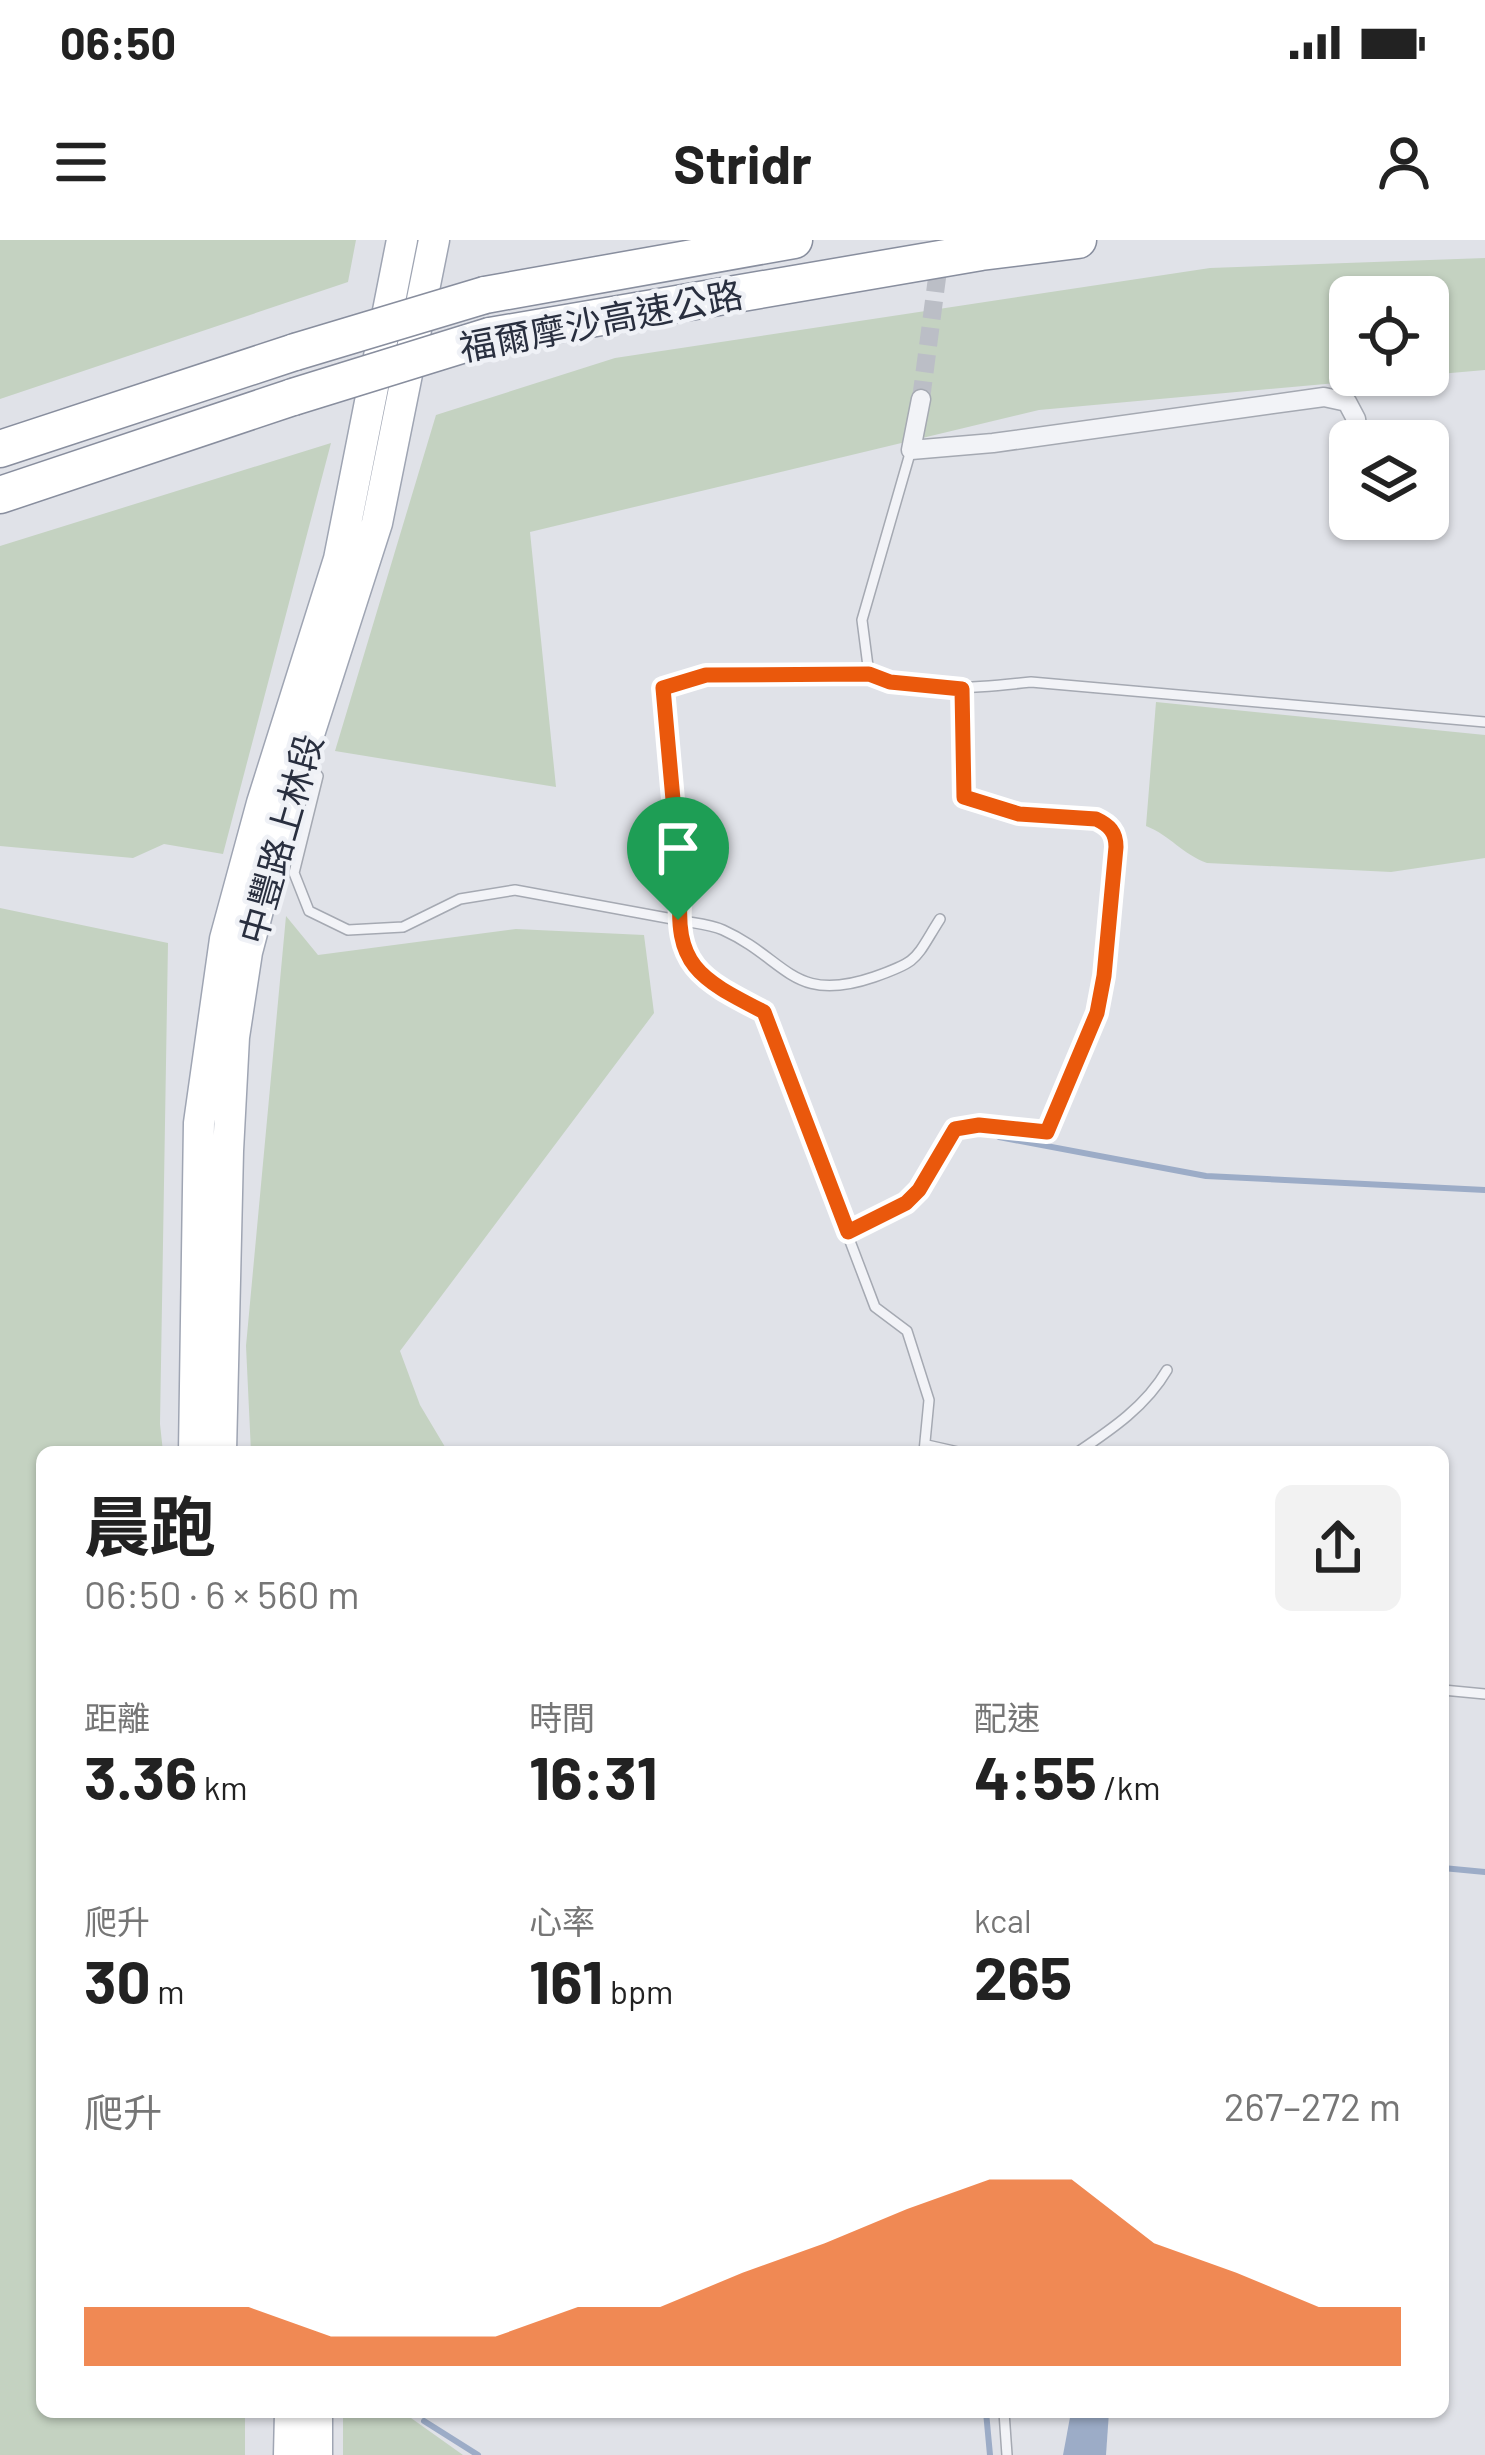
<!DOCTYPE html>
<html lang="zh-TW">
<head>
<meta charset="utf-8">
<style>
  :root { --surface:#fff; --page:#f2f2f2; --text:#222; --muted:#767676; --accent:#ea580c }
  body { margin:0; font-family:Barlow,"Noto Sans TC",sans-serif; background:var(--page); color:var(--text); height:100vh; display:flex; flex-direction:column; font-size:45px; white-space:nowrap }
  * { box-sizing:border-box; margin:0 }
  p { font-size:39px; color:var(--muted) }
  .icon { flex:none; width:66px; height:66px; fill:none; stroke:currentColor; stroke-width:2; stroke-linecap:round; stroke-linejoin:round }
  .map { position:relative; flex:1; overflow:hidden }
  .drawer { position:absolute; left:36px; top:1206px; width:1413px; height:972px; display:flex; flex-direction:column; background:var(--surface); border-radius:18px; box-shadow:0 3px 9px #0004 }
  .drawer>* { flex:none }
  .fabs { position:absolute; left:1329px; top:36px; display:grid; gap:24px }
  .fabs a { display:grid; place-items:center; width:120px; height:120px; border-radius:18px; background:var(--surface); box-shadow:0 3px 9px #0004; font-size:60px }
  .pin { position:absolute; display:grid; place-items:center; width:102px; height:102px; color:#fff; margin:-123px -51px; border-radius:50% 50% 50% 0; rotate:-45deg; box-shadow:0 0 12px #0007 }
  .pin .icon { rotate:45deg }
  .round { display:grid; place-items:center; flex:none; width:126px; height:126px; border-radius:18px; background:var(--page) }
  .summary { display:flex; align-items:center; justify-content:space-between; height:204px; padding:0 48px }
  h1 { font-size:66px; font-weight:700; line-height:90px }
  .metrics { display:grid; grid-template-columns:repeat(3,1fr); gap:18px; height:204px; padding:12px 48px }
  .metrics div { display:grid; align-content:center }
  .metrics b { font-size:60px; font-weight:700 }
  .metrics small { font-size:33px; font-weight:400 }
  .metrics p { font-size:33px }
  .chart { height:336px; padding:24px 48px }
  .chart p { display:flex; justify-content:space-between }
  .chart svg { width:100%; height:216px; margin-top:12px; fill:var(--accent); opacity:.7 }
  .status { display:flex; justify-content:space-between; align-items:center; height:84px; padding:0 60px; background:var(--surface); direction:ltr }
  .status svg { height:33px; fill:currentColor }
  header { display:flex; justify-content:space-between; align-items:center; height:156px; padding:0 48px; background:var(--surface); font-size:54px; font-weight:700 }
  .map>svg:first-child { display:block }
  .green { fill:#c4d2c1 }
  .water { fill:#9cacc7 }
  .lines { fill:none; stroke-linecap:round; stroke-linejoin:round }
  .stream { stroke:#9cacc7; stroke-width:6 }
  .minor-tunnel { stroke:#bbbec6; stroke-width:18; stroke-dasharray:18 9; stroke-linecap:butt }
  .service-casing { stroke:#a5a9b2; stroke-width:12 }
  .minor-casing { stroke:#a5a9b2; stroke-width:21 }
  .primary-casing { stroke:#9fa5b3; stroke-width:33 }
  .motorway-casing { stroke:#888e9e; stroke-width:39 }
  .service { stroke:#f2f3f7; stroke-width:9 }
  .minor { stroke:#f2f3f7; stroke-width:18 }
  .primary { stroke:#fff; stroke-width:30 }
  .motorway { stroke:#fff; stroke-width:36 }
  .motorway-bridge-casing { stroke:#888e9e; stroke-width:39; stroke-linecap:butt }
  .motorway-bridge { stroke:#fff; stroke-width:36 }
  .route-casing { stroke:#fff; stroke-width:24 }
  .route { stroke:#ea580c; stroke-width:15 }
  .labels { text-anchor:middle; stroke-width:9; stroke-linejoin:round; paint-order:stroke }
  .street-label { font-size:36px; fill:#292f3f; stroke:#eff1f6 }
</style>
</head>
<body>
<div class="status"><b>06:50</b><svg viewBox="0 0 49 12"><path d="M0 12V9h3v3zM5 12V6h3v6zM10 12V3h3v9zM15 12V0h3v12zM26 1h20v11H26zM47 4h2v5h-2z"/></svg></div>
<header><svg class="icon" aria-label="menu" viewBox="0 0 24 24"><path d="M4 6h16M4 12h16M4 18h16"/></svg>Stridr<svg class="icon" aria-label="person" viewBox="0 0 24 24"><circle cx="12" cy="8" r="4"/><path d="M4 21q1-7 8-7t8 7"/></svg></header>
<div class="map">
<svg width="1485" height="2215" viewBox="0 0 1485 2215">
  <rect width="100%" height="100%" fill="#e0e2e8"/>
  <path class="green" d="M0 0H356L348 42 0 159Z
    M1485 18V130L1428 135V57H1350V135H1425L1039 170 530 292 556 547 335 511 436 175 615 118 1210 28Z
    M331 203 223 614 164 604 133 618 0 606V306Z
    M1156 462 1485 495V618L1391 632 1207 623C1182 614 1171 596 1146 586Z
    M0 668 168 703 160 1184 163 1212H42V2172H245V2215H0Z
    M286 676 318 715 516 689 644 695 654 773 400 1111 420 1165 448 1212H251L246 1106Z
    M343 2172H434L411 2178 463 2215H343Z"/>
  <path class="water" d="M1071 2172H1109L1106 2215H1063Z"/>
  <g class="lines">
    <path class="stream" d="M999 897 1206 936 1485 950
      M1443 1628 1485 1632
      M986 2172 990 2215
      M424 2181 478 2215"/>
    <path class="minor-tunnel" d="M921 159 942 0"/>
    <g class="service-casing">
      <path id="service" d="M869 434 862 380 911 210
        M305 521 318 536 294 633 309 671 348 690 403 687 460 659 515 650 678 680 683 712 715 747 763 772 875 1067 907 1091 929 1160 924 1212
        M940 679C914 720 920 721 874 737 792 765 787 719 723 690 710 684 692 683 678 680L681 649 663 448 706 435 869 434C921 454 977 448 1031 442L1485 482
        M848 992 906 963 919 950 955 889 979 885 1047 892 1097 773 1104 736 1116 597 1107 584 1096 579 1019 574 964 557 962 449
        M927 1205 958 1212
        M1078 1212C1112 1189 1146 1166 1167 1130
        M1443 1450 1485 1454
        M1004 2172 1007 2215"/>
    </g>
    <g class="minor-casing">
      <path id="minor" d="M921 159 911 210 993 203 1324 157 1347 162 1356 179 1359 201"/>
    </g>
    <g class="primary-casing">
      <path id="primary" d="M194 1212 199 883 225 699 262 563 339 319 402 0
        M221 1212 228 911 234 797 247 712 283 575 377 283 434 0
        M317 2172V2215
        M289 2215 290 2172"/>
    </g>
    <g class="motorway-casing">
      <path id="motorway" d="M485 55 794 0
        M490 96 981 12 1078 0
        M0 209 295 112
        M0 255 293 157"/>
    </g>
    <use href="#service" class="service"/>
    <use href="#minor" class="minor"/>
    <use href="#primary" class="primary"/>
    <use href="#motorway" class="motorway"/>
    <g class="motorway-bridge-casing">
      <path id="motorway-bridge" d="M295 112 485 55
        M293 157 490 96"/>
    </g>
    <use href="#motorway-bridge" class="motorway-bridge"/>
  </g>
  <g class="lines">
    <g class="route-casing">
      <path id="route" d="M869 434 890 442 962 449 964 557 1019 574 1096 579C1109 585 1116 592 1116 607L1104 736 1097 773 1047 892 979 885 955 889 919 950 906 963 848 992 764 772C700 739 673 726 681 649L663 448 706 435Z"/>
    </g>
    <use href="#route" class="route"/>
  </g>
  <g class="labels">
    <g class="street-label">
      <text transform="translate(601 81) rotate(-11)" y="13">福爾摩沙高速公路</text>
      <text transform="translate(281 599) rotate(-74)" y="13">中豐路上林段</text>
    </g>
  </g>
</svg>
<div class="fabs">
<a><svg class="icon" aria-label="locate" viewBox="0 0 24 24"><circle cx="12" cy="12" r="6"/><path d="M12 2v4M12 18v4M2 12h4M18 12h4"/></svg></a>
<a><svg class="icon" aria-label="layers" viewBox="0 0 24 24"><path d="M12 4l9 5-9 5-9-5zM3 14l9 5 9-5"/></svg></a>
</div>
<div class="pin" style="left:678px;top:680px;background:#1e9e55"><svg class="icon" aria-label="arrive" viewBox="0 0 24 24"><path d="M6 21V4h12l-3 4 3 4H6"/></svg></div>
<section class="drawer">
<div class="summary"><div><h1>晨跑</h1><p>06:50 · 6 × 560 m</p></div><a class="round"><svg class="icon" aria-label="share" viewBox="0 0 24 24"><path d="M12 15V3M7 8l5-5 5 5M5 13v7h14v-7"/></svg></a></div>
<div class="metrics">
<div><p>距離</p><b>3.36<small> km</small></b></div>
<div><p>時間</p><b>16:31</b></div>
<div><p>配速</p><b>4:55<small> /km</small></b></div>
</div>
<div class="metrics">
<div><p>爬升</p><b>30<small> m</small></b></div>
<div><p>心率</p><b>161<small> bpm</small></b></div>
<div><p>kcal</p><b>265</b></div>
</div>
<div class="chart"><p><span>爬升</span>267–272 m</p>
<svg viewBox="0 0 160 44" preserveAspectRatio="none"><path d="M0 44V32L10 32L20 32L30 38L40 38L50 38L60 32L70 32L80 25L90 19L100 12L110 6L120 6L130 19L140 25L150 32L160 32V44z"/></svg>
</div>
</section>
</div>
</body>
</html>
